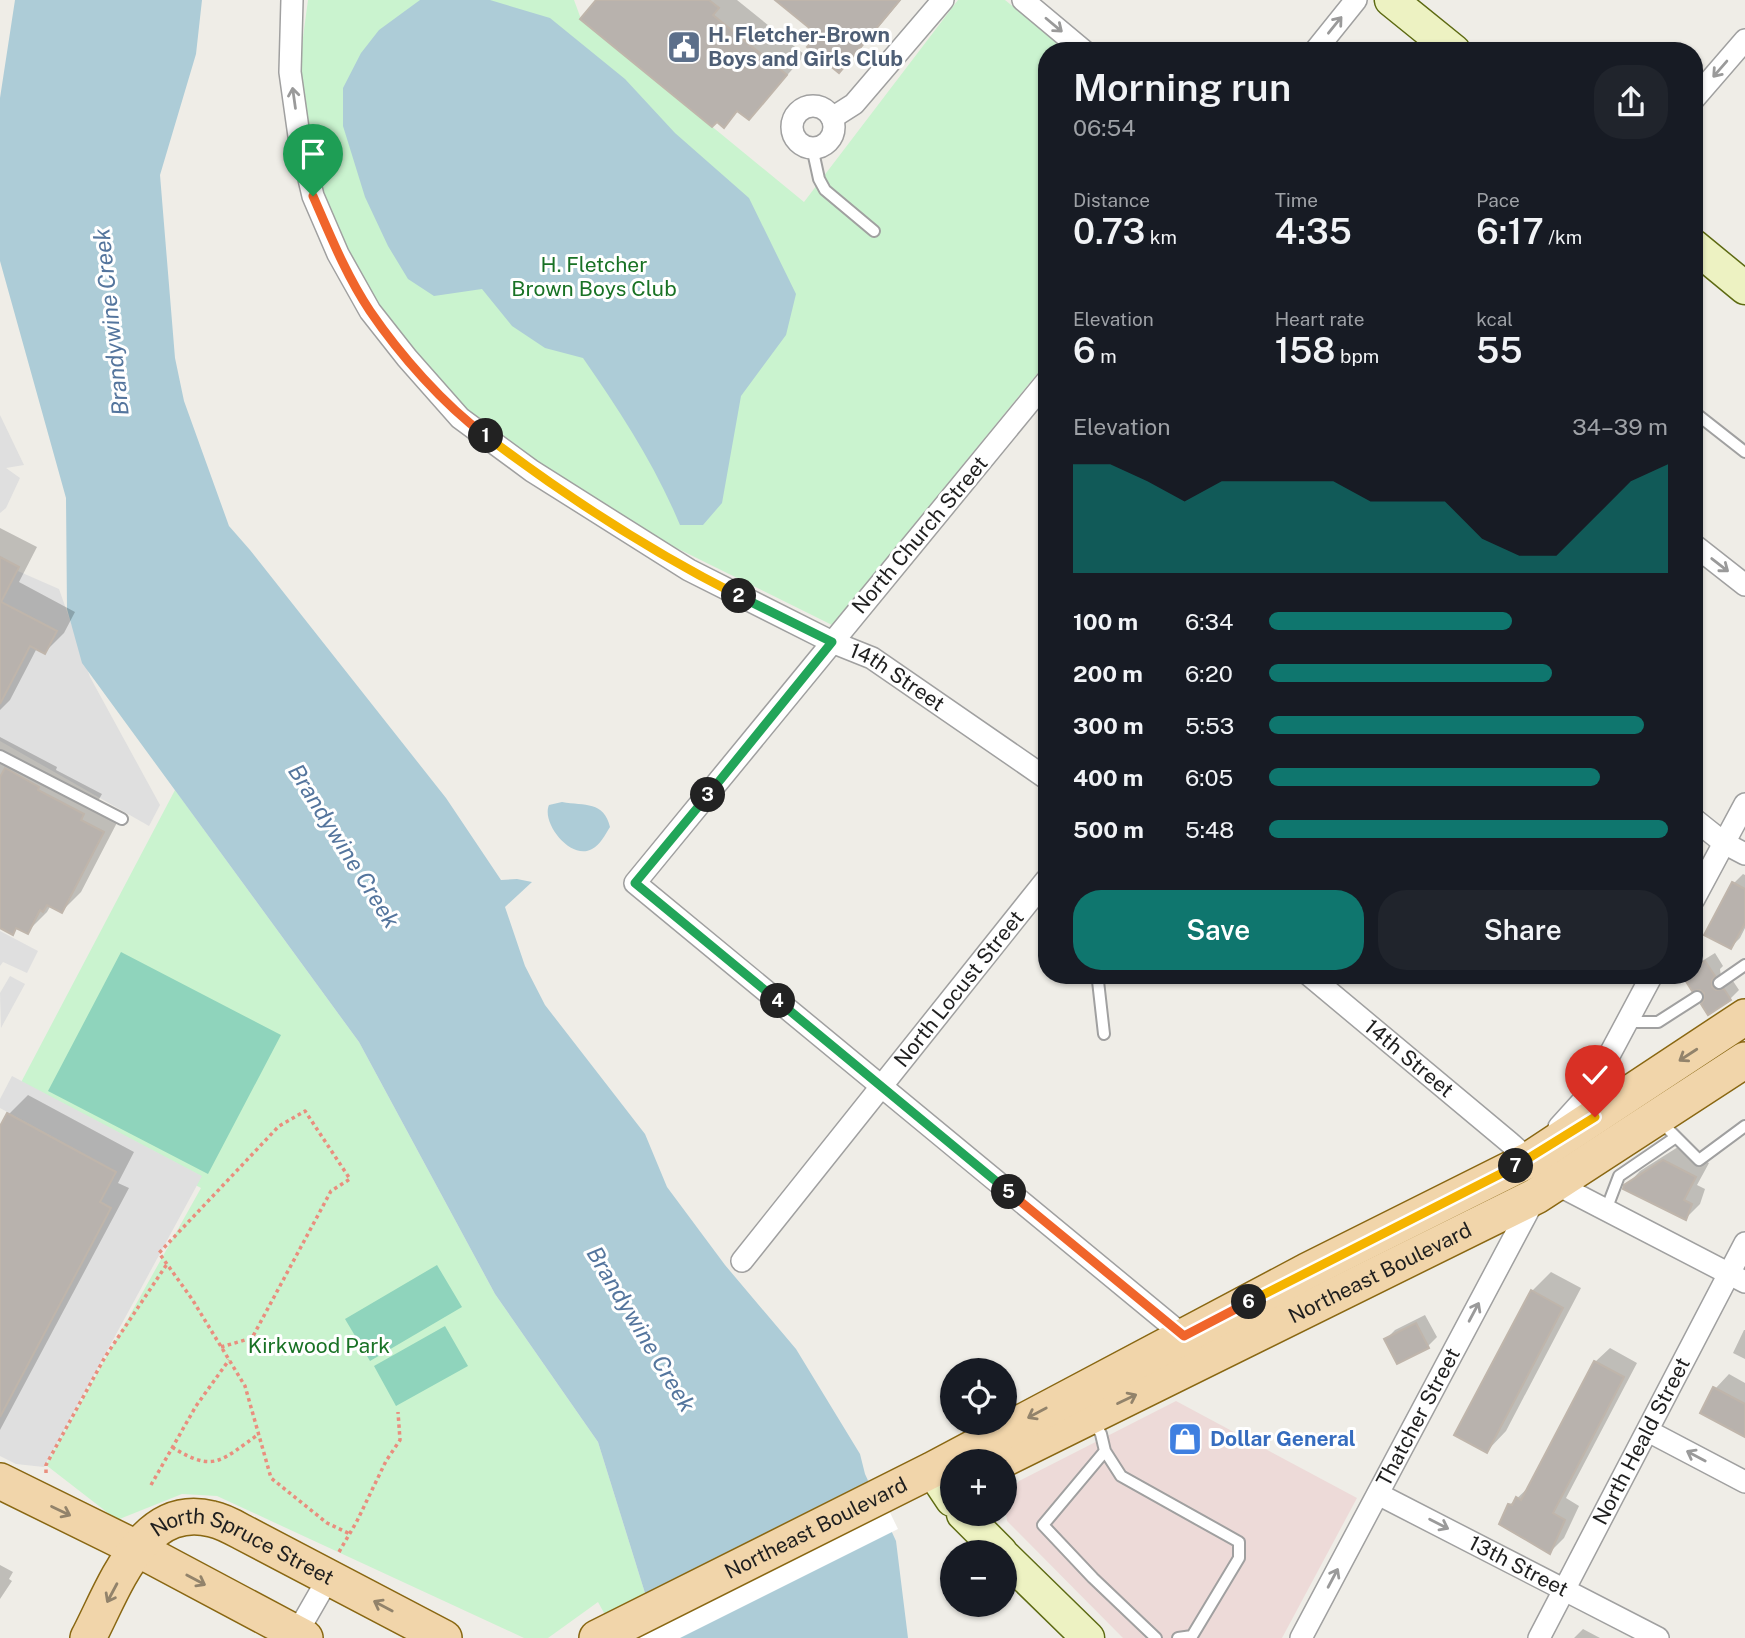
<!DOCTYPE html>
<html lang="en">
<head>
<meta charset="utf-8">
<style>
  :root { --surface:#171b24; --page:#20242c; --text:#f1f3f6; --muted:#9ea1a6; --accent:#0f766e }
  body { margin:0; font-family:"Public Sans",sans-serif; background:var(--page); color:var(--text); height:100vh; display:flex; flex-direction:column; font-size:26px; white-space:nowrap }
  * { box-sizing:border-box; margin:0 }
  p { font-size:23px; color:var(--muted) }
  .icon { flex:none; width:38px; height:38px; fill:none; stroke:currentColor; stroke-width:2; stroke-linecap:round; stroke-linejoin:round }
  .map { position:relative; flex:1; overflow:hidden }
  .panel { position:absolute; left:1038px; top:42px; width:665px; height:942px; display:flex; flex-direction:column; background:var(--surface); border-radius:28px; box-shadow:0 2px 5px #0004 }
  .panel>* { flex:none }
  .fabs { position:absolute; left:940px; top:1358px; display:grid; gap:14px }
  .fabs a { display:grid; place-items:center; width:77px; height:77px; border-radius:50%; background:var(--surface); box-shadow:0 2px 5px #0004; font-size:35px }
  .pin { position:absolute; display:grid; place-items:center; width:60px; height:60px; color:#fff; margin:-72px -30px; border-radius:50% 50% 50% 0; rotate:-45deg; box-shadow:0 0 7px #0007 }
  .pin .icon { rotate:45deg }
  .km { position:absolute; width:35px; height:35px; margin:-18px; border-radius:50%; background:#222; color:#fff; font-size:19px; line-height:35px; text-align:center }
  .round { display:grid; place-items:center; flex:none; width:74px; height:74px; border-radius:28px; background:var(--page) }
  .head { display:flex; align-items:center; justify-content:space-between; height:119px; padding:0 35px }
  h1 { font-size:38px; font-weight:600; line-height:52px }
  .figures { display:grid; grid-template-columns:repeat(3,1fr); gap:10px; height:119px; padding:7px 35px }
  .figures div { display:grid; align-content:center }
  .figures b { font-size:35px; font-weight:600 }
  .figures small { font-size:19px; font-weight:400 }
  .figures p { font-size:19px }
  .chart { height:196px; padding:14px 35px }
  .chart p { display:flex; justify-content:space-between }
  .chart svg { width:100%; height:126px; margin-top:7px; fill:var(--accent); opacity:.7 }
  .primary-button { display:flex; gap:14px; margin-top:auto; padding:14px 35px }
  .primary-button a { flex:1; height:80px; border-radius:28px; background:var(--accent); color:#fff; font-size:28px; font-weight:600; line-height:80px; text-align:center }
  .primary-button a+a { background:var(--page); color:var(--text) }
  ul { padding:0 35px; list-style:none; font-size:23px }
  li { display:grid; grid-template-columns:112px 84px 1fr; align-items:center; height:52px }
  li i { height:18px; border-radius:9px; background:var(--accent) }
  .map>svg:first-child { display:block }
  .commercial { fill:#eddad8 }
  .park { fill:#caf3cf }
  .pitch { fill:#8fd4bc }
  .parking { fill:#dfdfdf }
  .water { fill:#adccd7 }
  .pier { fill:#fff }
  .shadow { fill:#0003 }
  .building { fill:#b8b2ad; stroke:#bfb5ab; stroke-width:2 }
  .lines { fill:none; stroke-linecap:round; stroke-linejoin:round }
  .lane-casing { stroke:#a0a0a0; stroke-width:14 }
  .street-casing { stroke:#a0a0a0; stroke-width:24 }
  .secondary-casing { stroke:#5d6a12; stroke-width:35 }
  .primary-casing { stroke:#896712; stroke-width:38 }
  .path { stroke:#e98e7e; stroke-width:3.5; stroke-dasharray:3.5 3.5; stroke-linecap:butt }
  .lane { stroke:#fff; stroke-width:10 }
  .street { stroke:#fff; stroke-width:21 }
  .secondary { stroke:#edf2c2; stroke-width:32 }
  .primary { stroke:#f1d5aa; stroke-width:35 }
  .oneway { stroke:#9a9a9a }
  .oneway2 { stroke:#92836b }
  .split-1-casing { stroke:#fff; stroke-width:14 }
  .split-2-casing { stroke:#fff; stroke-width:14 }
  .split-3-casing { stroke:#fff; stroke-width:14 }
  .split-4-casing { stroke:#fff; stroke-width:14 }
  .split-5-casing { stroke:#fff; stroke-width:14 }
  .split-6-casing { stroke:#fff; stroke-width:14 }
  .split-7-casing { stroke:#fff; stroke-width:14 }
  .split-8-casing { stroke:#fff; stroke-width:14 }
  .split-1 { stroke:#f0652b; stroke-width:9 }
  .split-2 { stroke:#f5b400; stroke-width:9 }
  .split-3 { stroke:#22a559; stroke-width:9 }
  .split-4 { stroke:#22a559; stroke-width:9 }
  .split-5 { stroke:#22a559; stroke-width:9 }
  .split-6 { stroke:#f0652b; stroke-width:9 }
  .split-7 { stroke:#f5b400; stroke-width:9 }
  .split-8 { stroke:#f5b400; stroke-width:9 }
  .labels { text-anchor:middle; stroke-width:6; stroke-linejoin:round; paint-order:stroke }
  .service-label { font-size:21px; font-weight:bold; fill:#4e5e75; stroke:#fff; text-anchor:start }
  .park-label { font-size:21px; fill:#197225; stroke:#fff }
  .street-label { font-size:21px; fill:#1f1f1f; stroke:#fff }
  .shop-label { font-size:21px; font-weight:bold; fill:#366cbe; stroke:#fff; text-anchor:start }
  .water-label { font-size:23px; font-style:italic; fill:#54759d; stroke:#fff }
</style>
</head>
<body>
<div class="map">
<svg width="1745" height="1638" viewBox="0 0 1745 1638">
  <rect width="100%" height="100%" fill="#efede7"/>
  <path class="commercial" d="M1176 1401 1357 1498 1282 1638H1123L1007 1521 1004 1498 1019 1481Z"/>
  <path class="park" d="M308 0H574L581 19 804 202 958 0H1005L1068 51H1046V363L832 625 640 530 467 422 358 289 321 196 299 67Z
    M175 790 359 1042 495 1294 598 1442 659 1638H618L598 1602 548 1638H524L217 1496 182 1494 117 1520 46 1465 201 1188 17 1090Z"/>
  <path class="pitch" d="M121 952 281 1035 208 1174 48 1091Z
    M437 1265 462 1307 370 1361 345 1319Z
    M445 1326 468 1366 396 1406 374 1366Z"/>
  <path class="parking" d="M0 415 24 465 6 468 20 478 6 508 0 513Z
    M11 568 59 589 90 677 160 805 149 826 0 741V589Z
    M0 931 38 951 27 973 3 962 0 966Z
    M10 976 25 984 1 1028 0 993Z
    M12 1076 202 1176 44 1467 16 1464 0 1456V1417L110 1208 100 1202 116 1172 0 1108V1099Z"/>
  <path class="water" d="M15 0H202L196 54 160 175 175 358 184 401 229 526 250 550 446 798 501 880 517 879 532 882 505 907 525 966 545 1005 645 1134 667 1187 725 1265 796 1349 860 1454 865 1474 896 1541 908 1638H659L598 1442 495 1294 359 1042 82 663 67 609 66 498 0 261V98Z
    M420 0H490L550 18 625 79 675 133 749 198 796 294 786 335 741 396 722 503 703 525H680C654 463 621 413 583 358L545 348 512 326 482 289 434 296 408 279 388 246 365 197 343 126V88L361 53 379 30Z
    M562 802C585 806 604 801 610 827 605 835 600 845 592 849 571 861 541 823 549 805Z"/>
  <path class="pier" d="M875 1482 898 1529 680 1638H625Z"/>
  <path class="shadow" d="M598 0H737L805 55 749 118 739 110 724 126Z
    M778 0H901L858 52 839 71 820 35Z
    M0 528 37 547 19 582 75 612 64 633 45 652 37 648 10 700 0 710Z
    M0 737 57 767 56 770 102 794 98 801 122 813 81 892 62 911 51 905 47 912 28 931 18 927 12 932 0 926Z
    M1743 874 1745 875V928L1740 938 1731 947 1734 883Z
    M1715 953 1723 966 1720 969 1721 977 1726 982 1733 981 1739 990 1730 999 1706 1001V993L1685 975H1694V966Z
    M28 1095 134 1152 118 1183 129 1188 0 1430V1130L9 1114Z
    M1678 1147 1709 1163 1697 1185 1705 1189 1700 1204 1686 1218 1626 1186 1640 1171Z
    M1551 1272 1581 1288 1506 1431 1487 1451 1532 1291Z
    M1425 1315 1437 1337 1428 1346 1386 1339 1395 1330Z
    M1744 1330H1745V1359L1733 1353Z
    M1610 1348 1637 1363 1566 1498 1579 1506 1564 1538 1550 1552 1510 1505 1531 1485 1595 1362Z
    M1729 1374 1745 1383V1435L1715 1389Z
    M0 1565 13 1572 9 1579 12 1581 0 1599Z
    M1583 1629 1600 1638H1574Z"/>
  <path class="building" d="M596 0H709L719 8 713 15 787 75 749 120 737 111 724 128 717 122 712 127 580 19Z
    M775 0H900L839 73 807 47 818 35Z
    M0 557 19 567 1 602 57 631 45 654 30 646 0 704Z
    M5 768 39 787 38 790 84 814 81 820 104 832 62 913 47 905 43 912 40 910 28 934 16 928 13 935 0 928V777Z
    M1732 882 1745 889V923L1731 949 1704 935Z
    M1705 961 1715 976 1712 980V987L1716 990 1724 989 1731 1000 1708 1015 1701 1004 1704 1000V993L1700 990 1692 991 1682 975H1694V968Z
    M7 1113 116 1172 100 1202 111 1208 0 1417V1126Z
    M1663 1160 1696 1177 1684 1200 1692 1204 1686 1220 1623 1189 1624 1185Z
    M1531 1290 1563 1308 1487 1453 1454 1435Z
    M1416 1323 1429 1348 1397 1364 1384 1339Z
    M1594 1361 1624 1377 1553 1513 1565 1520 1550 1554 1499 1524 1508 1504 1512 1505 1516 1497 1521 1500Z
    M1713 1387 1745 1404V1437L1700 1413Z"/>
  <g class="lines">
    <g class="lane-casing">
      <path id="lane" d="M812 147 819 179 825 190 874 231
        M1694 412 1745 452
        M0 756 122 819
        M1095 975 1098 981 1104 1034
        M1719 983 1745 965
        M1626 1022H1658L1697 997
        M1659 1120 1699 1160 1745 1126
        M1606 1210 1619 1176 1676 1137
        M1094 1422 1101 1434 1105 1451 1043 1525 1093 1578 1156 1638
        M1105 1451 1121 1476 1239 1542V1558L1192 1636 1178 1638"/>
    </g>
    <g class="street-casing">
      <g id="street">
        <path id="s1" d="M292 0 290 72 299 136 313 196 338 254 370 311 407 358 460 418 532 471 689 570 832 642 872 658 1046 778"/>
        <path d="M1023 0 1084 51"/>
        <path d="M1315 51 1356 0"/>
        <path d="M1694 99 1745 40"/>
        <circle cx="813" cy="127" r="21"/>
        <path d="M832 118 854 104 943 0"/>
        <path d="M1046 382 635 883 1184 1336"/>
        <path d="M1694 545 1745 585"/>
        <path d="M1694 819 1724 843 1745 854"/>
        <path d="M1694 899 1745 804"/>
        <path id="s2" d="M1309 975 1509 1142 1556 1184 1745 1282"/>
        <path d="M1559 1127 1588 1095 1652 975"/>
        <path id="s3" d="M742 1261 1046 880"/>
        <path d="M1648 1431 1745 1482"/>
        <path id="s4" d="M1378 1494 1658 1638"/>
        <path d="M294 1638 329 1577"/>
        <path id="s5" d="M1301 1638 1535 1198"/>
        <path id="s6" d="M1539 1638 1745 1243"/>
      </g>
    </g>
    <g class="secondary-casing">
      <path id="secondary" d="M1391 0 1454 51
        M1694 246 1745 288
        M932 1470 952 1500
        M963 1514 1001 1552
        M1004 1556 1088 1638"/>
    </g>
    <g class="primary-casing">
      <g id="primary">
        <path id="s7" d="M1000 1461 1536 1196 1745 1060"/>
        <path d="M0 1481 136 1548 305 1638"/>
        <path id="s8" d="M88 1638C114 1589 142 1501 212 1519 222 1521 233 1527 242 1532L444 1638"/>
        <path id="s9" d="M597 1638 932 1470 1307 1271 1529 1160 1745 1017"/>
      </g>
    </g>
    <path class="path" d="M221 1347 252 1338 331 1191 350 1179 305 1111 279 1126 159 1253 192 1299 245 1386 271 1478 327 1523 350 1534
      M172 1447C215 1474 221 1460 259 1434
      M46 1473V1465L105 1357 167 1264
      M151 1485 196 1406 229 1360
      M339 1552 357 1521 386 1461 400 1440 398 1412"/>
    <use href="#lane" class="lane"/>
    <use href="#street" class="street"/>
    <use href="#secondary" class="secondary"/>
    <use href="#primary" class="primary"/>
  </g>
  <defs><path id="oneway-shaft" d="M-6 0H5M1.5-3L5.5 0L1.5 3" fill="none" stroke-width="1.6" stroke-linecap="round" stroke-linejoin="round" transform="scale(1.75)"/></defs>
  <g class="oneway">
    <use href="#oneway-shaft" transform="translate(1054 25) rotate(40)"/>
    <use href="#oneway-shaft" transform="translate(1335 25) rotate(-51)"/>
    <use href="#oneway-shaft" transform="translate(1720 69) rotate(131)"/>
    <use href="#oneway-shaft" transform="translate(294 98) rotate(-98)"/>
    <use href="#oneway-shaft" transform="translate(1720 565) rotate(38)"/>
    <use href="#oneway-shaft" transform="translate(1474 1312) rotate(-62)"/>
    <use href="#oneway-shaft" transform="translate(1696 1456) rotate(-152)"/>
    <use href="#oneway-shaft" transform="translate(1439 1524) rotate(27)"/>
    <use href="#oneway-shaft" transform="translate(1333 1578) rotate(-62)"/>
  </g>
  <g class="oneway2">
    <use href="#oneway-shaft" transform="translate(1688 1055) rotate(147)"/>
    <use href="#oneway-shaft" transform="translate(1127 1399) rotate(-26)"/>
    <use href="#oneway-shaft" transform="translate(1037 1413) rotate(152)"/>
    <use href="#oneway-shaft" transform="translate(61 1511) rotate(26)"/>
    <use href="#oneway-shaft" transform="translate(196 1580) rotate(28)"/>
    <use href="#oneway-shaft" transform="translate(112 1593) rotate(118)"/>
    <use href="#oneway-shaft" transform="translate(383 1606) rotate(-152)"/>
  </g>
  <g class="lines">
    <g class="split-1-casing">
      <path id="split-1" d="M313 196C330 235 346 275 370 311 400 355 443 404 486 436"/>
    </g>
    <g class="split-2-casing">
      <path id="split-2" d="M486 436C565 496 650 551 739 596"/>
    </g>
    <g class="split-3-casing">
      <path id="split-3" d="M708 795 832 642 739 596"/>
    </g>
    <g class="split-4-casing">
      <path id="split-4" d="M708 795 635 883 778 1001"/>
    </g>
    <g class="split-5-casing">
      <path id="split-5" d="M778 1001 1009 1192"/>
    </g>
    <g class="split-6-casing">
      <path id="split-6" d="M1009 1192 1184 1336 1249 1302"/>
    </g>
    <g class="split-7-casing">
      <path id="split-7" d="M1249 1302 1516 1166"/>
    </g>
    <g class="split-8-casing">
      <path id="split-8" d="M1516 1166 1595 1117"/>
    </g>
    <use href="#split-1" class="split-1"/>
    <use href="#split-2" class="split-2"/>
    <use href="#split-3" class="split-3"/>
    <use href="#split-4" class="split-4"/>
    <use href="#split-5" class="split-5"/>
    <use href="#split-6" class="split-6"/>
    <use href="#split-7" class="split-7"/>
    <use href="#split-8" class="split-8"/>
  </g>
  <defs>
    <g id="civic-square" transform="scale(1.75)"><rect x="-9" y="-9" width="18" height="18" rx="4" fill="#5c6f8a" stroke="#fff"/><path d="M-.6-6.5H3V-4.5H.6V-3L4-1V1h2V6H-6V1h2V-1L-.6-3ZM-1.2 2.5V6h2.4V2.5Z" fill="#fff"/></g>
    <g id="shop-square" transform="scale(1.75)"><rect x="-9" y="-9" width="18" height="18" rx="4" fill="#3f7fe0" stroke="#fff"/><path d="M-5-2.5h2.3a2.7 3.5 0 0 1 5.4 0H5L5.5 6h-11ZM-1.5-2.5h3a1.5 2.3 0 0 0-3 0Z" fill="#fff"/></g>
  </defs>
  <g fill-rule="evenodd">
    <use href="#civic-square" x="684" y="47"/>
    <use href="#shop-square" x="1185" y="1439"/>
  </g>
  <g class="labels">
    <g class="service-label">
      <text x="708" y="42">H. Fletcher-Brown<tspan x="708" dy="24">Boys and Girls Club</tspan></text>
    </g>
    <g class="park-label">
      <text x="594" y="272">H. Fletcher<tspan x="594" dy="24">Brown Boys Club</tspan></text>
      <text x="319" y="1353">Kirkwood Park</text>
    </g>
    <g class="street-label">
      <text transform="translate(920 535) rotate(-50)" y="7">North Church Street</text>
      <text dy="7" stroke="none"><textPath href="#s1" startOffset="976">14th Street</textPath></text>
      <text dy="7" stroke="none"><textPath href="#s3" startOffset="348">North Locust Street</textPath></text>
      <text dy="7" stroke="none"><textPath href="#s2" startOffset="130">14th Street</textPath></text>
      <text dy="7" stroke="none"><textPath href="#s7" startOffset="424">Northeast Boulevard</textPath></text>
      <text dy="7" stroke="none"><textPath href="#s5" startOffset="250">Thatcher Street</textPath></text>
      <text dy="7" stroke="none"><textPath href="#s6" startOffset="222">North Heald Street</textPath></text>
      <text dy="7" stroke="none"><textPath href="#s9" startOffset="245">Northeast Boulevard</textPath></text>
      <text dy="7" stroke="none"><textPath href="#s8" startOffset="224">North Spruce Street</textPath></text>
      <text dy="7" stroke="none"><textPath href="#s4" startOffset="158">13th Street</textPath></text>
    </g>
    <g class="shop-label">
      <text x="1210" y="1446">Dollar General</text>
    </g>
    <g class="water-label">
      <text transform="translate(111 322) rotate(-96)" y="8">Brandywine Creek</text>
      <text transform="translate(344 846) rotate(58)" y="8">Brandywine Creek</text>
      <text transform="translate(641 1329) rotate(59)" y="8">Brandywine Creek</text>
    </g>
  </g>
</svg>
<div class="fabs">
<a><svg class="icon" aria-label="locate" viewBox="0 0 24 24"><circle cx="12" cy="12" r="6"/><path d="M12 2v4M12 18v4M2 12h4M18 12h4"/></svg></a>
<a>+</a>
<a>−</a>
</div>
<div class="pin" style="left:313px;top:196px;background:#1e9e55"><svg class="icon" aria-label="arrive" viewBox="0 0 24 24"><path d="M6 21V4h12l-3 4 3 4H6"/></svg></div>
<div class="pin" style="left:1595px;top:1117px;background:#d93025"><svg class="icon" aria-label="check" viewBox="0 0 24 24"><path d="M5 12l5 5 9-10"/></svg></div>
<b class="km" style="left:486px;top:436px">1</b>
<b class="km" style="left:739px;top:596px">2</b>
<b class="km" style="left:708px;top:795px">3</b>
<b class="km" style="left:778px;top:1001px">4</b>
<b class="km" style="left:1009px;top:1192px">5</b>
<b class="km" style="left:1249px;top:1302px">6</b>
<b class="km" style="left:1516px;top:1166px">7</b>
<section class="panel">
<div class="head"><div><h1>Morning run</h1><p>06:54</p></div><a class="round"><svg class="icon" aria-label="share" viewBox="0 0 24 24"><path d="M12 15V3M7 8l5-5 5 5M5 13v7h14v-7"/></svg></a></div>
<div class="figures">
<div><p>Distance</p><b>0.73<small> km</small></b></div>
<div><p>Time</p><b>4:35</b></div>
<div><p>Pace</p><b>6:17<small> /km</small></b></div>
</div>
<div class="figures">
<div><p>Elevation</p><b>6<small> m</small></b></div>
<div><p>Heart rate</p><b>158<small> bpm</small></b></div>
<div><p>kcal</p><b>55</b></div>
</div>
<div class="chart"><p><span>Elevation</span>34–39 m</p>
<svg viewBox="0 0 160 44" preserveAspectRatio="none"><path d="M0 44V6L10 6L20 12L30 19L40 12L50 12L60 12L70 12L80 19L90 19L100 19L110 32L120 38L130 38L140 25L150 12L160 6V44z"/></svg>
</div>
<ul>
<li><b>100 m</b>6:34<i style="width:61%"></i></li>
<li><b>200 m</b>6:20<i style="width:71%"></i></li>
<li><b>300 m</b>5:53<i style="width:94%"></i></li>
<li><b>400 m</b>6:05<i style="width:83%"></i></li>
<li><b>500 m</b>5:48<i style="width:100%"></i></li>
</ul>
<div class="primary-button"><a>Save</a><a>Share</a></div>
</section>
</div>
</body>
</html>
